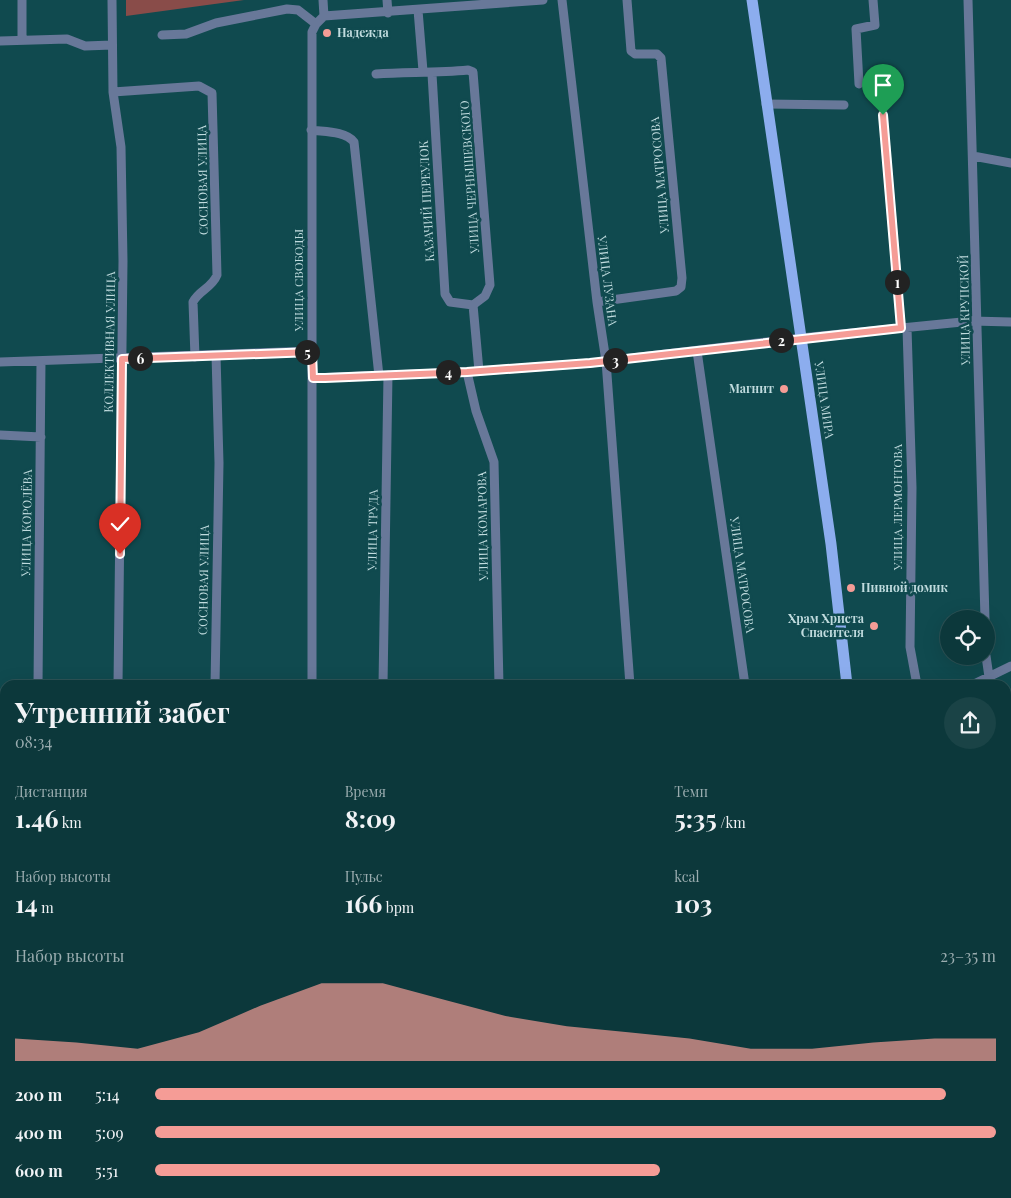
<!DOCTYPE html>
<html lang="ru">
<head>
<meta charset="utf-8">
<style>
  :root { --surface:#0c383b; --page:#1a4346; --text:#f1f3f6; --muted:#9aacaf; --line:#2c5255; --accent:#f59c96 }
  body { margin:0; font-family:"Playfair Display",serif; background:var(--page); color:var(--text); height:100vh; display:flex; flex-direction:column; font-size:19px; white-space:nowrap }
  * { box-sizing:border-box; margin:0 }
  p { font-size:16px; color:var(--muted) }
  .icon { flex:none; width:28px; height:28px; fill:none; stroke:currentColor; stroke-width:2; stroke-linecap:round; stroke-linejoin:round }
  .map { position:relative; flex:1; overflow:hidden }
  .panel { position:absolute; left:0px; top:680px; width:1011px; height:519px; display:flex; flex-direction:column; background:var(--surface); border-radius:15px 15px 0 0; box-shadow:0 5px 20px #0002,0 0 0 1px var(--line) }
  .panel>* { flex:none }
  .tools { position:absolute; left:940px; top:610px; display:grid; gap:10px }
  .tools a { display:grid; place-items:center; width:55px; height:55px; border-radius:50%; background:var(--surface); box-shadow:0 5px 20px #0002,0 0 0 1px var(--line); font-size:25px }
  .pin { position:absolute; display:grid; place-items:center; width:42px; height:42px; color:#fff; margin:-51px -21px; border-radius:50% 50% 50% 0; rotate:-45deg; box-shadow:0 0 5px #0007 }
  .pin .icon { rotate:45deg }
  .km { position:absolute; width:25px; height:25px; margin:-12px; border-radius:50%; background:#222; color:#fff; font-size:14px; line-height:25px; text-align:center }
  .round { display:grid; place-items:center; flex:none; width:52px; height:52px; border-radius:26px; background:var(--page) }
  .overview { display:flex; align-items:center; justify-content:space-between; height:85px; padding:0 15px }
  h1 { font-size:28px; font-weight:700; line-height:38px }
  .figures { display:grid; grid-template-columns:repeat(3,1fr); gap:8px; height:85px; padding:5px 15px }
  .figures div { display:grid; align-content:center }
  .figures b { font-size:25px; font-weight:700 }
  .figures small { font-size:14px; font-weight:400 }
  .figures p { font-size:14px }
  .chart { height:140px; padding:10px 15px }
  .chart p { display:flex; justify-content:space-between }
  .chart svg { width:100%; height:90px; margin-top:5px; fill:var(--accent); opacity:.7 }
  ul { padding:0 15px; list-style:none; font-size:16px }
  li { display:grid; grid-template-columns:80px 60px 1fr; align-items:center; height:38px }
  li i { height:12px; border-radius:6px; background:var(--accent) }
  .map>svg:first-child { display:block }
  .green { fill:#894c49 }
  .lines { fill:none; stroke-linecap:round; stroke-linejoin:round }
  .minor { stroke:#687899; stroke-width:9 }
  .major { stroke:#8cadee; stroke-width:11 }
  .route-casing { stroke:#fff; stroke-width:10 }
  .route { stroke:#f59c96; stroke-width:6 }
  .poi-dot { fill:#f59c96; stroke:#104a4f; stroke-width:2 }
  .labels { text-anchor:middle; stroke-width:5; stroke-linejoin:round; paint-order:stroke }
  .poi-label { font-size:12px; font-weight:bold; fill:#c0dbde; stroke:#104a4f; text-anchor:start }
  .street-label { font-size:12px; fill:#c0dbde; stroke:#104a4f }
</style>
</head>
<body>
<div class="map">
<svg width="1011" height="1198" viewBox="0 0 1011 1198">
  <rect width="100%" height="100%" fill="#104a4f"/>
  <path class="green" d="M126 0H244L126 16Z"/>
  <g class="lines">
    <path class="minor" d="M112 0 113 92 121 147 123 261 118 685
      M387 0 388 13
      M562 0 597 302 606 361 630 685
      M968 0 985 619
      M418 10 423 71
      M324 16 543 0
      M162 35 186 34 216 23 287 9 298 10 316 24
      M22 40V0
      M0 41 67 39 85 46 112 45
      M376 74C407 72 437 73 468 70L473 72 490 285 485 296 473 305
      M432 74 445 294 450 302 473 305
      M859 84 856 29 875 25 873 0
      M113 92 199 86 212 93 217 275C212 288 199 290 193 302L195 357
      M766 104 844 105
      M883 115 901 328
      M311 130C324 132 345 131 354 142L379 376
      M973 156 1011 163
      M597 302 676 291 681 287 682 278 661 58 657 54H635L631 51 627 0
      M473 305 479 371
      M907 328 912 488 910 647 917 685
      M697 351 745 685
      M0 362 312 351
      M467 372 476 411 494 462 499 685
      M313 378 467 372 590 363 801 338 972 321 1011 322
      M0 435 41 437
      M986 656 989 677
      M38 685 41 361
      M215 685 219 463 216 355
      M312 685V32L316 24 324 16 323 0
      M383 685 388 375
      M972 685 1011 666
      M0 726H5
      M0 805H5
      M1006 991H1011
      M0 1032H5
      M1006 1066H1011
      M1006 1127H1011
      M212 1194V1198
      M338 1194V1198
      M462 1194 466 1198
      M556 1194V1198
      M657 1194V1198
      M771 1194V1198
      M0 1196 13 1198
      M109 1198 110 1194"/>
    <path class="major" d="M752 0 831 544 847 685
      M887 1194 888 1198"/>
  </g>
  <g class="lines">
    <g class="route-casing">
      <path id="route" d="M120 554 122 359 312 352 313 378H325L467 372 590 363 901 328 883 115"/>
    </g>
    <use href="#route" class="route"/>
  </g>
  <g class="poi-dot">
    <circle cx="327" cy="33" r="5"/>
    <circle cx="784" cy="389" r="5"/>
    <circle cx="851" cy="588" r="5"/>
    <circle cx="874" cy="626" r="5"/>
  </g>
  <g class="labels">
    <g class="poi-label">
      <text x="337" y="37">Надежда</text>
      <text x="774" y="393" text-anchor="end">Магнит</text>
      <text x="861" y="592">Пивной домик</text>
      <text x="864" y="623" text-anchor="end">Храм Христа<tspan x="864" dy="14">Спасителя</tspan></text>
    </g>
    <g class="street-label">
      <text transform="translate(660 175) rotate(-95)" y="4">УЛИЦА МАТРОСОВА</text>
      <text transform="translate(470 177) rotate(-94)" y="4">УЛИЦА ЧЕРНЫШЕВСКОГО</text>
      <text transform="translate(203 180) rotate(-91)" y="4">СОСНОВАЯ УЛИЦА</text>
      <text transform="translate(427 201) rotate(-93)" y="4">КАЗАЧИЙ ПЕРЕУЛОК</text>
      <text transform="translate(299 280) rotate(-90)" y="4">УЛИЦА СВОБОДЫ</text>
      <text transform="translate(607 281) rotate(83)" y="4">УЛИЦА ЛУЗАНА</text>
      <text transform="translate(965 310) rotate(-91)" y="4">УЛИЦА КРУПСКОЙ</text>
      <text transform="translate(110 342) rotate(-89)" y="4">КОЛЛЕКТИВНАЯ УЛИЦА</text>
      <text transform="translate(824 400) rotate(82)" y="4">УЛИЦА МИРА</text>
      <text transform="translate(898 507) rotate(-90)" y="4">УЛИЦА ЛЕРМОНТОВА</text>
      <text transform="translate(27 523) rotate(-89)" y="4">УЛИЦА КОРОЛЁВА</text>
      <text transform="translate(483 526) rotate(-91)" y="4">УЛИЦА КОМАРОВА</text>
      <text transform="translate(373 530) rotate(-89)" y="4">УЛИЦА ТРУДА</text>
      <text transform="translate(742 575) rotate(82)" y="4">УЛИЦА МАТРОСОВА</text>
      <text transform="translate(204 580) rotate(-89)" y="4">СОСНОВАЯ УЛИЦА</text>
    </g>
  </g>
</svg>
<div class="tools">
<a><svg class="icon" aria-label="locate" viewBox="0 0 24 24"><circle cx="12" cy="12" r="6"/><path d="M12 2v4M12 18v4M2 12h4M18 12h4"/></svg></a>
</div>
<div class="pin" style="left:883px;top:115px;background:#1e9e55"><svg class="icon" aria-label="arrive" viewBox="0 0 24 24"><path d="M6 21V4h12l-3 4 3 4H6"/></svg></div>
<div class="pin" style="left:120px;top:554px;background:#d93025"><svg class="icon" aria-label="check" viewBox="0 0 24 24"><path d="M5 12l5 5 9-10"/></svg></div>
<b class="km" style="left:897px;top:282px">1</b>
<b class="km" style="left:781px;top:340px">2</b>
<b class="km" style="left:615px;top:360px">3</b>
<b class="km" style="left:448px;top:372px">4</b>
<b class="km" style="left:307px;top:352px">5</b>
<b class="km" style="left:140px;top:358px">6</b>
<section class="panel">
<div class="overview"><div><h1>Утренний забег</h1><p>08:34</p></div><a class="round"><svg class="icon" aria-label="share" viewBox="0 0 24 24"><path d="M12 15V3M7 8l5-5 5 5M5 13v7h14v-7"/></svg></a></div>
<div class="figures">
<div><p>Дистанция</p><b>1.46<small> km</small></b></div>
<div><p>Время</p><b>8:09</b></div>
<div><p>Темп</p><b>5:35<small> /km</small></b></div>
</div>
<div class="figures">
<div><p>Набор высоты</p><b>14<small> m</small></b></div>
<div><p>Пульс</p><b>166<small> bpm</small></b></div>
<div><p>kcal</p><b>103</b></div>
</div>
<div class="chart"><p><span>Набор высоты</span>23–35 m</p>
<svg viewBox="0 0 160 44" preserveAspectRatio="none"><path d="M0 44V33L10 35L20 38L30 30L40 17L50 6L60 6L70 14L80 22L90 27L100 30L110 33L120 38L130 38L140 35L150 33L160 33V44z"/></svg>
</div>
<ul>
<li><b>200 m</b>5:14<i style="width:94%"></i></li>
<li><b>400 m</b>5:09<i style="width:100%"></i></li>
<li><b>600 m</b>5:51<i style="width:60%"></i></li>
</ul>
</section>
</div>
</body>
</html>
